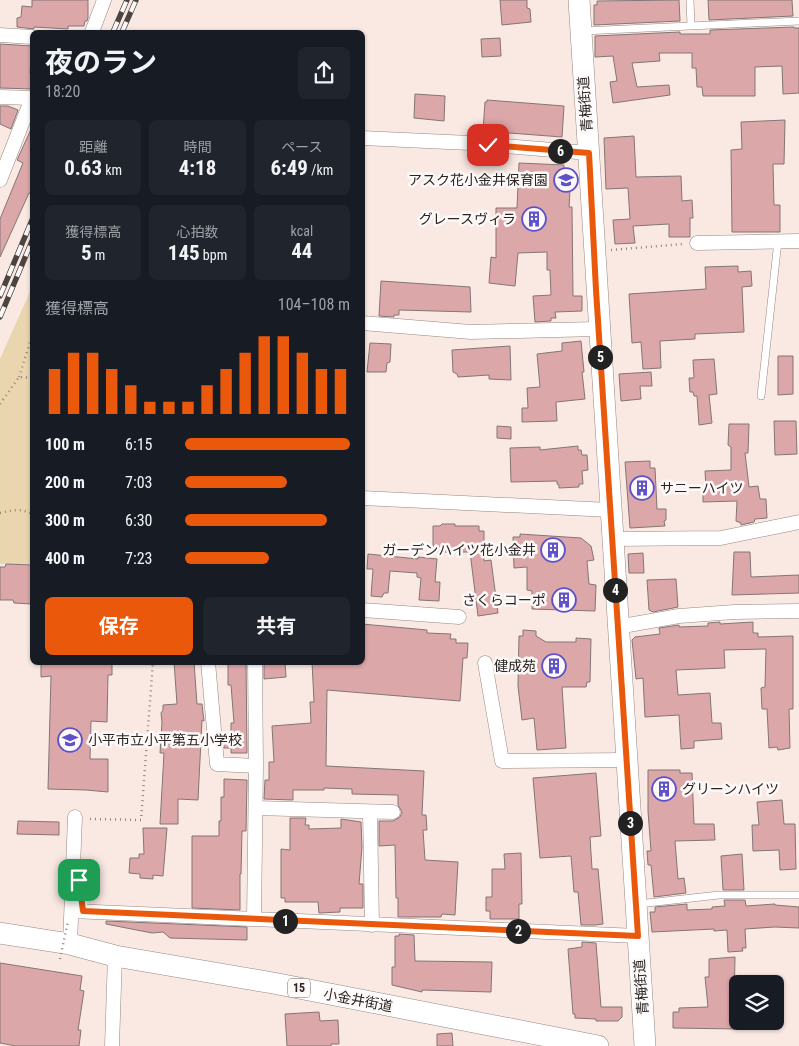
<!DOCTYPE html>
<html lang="ja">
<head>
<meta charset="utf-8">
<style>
  :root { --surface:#171b24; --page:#20242c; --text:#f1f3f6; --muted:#9ea1a6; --accent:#ea580c }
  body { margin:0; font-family:"Roboto Condensed","Noto Sans JP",sans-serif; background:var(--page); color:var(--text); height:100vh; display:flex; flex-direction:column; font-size:19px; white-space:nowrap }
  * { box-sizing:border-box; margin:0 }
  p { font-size:16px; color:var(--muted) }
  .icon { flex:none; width:28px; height:28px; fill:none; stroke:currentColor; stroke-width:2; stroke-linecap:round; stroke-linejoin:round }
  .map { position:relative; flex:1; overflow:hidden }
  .details { position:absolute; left:30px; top:30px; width:335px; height:635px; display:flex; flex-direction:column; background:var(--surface); border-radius:8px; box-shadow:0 1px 4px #0004 }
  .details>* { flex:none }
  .fabs { position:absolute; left:729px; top:975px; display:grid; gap:10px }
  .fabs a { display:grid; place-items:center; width:55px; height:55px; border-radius:8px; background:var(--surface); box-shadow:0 1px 4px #0004; font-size:25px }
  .pin { position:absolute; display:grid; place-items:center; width:42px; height:42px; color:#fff; margin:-21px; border-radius:10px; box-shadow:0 2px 8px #0006 }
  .km { position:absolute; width:25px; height:25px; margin:-12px; border-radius:50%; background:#222; color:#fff; font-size:14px; line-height:25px; text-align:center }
  .round { display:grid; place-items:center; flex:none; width:52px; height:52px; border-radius:8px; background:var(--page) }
  .headline { display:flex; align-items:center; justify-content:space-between; height:85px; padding:0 15px }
  h1 { font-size:28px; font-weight:700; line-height:38px }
  .figures { display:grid; grid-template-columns:repeat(3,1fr); gap:8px; height:85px; padding:5px 15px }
  .figures div { display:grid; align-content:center; border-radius:8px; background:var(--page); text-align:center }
  .figures b { font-size:21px; font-weight:700 }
  .figures small { font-size:14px; font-weight:400 }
  .figures p { font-size:14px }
  .chart { height:140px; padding:10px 15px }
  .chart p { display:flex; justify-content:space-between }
  .chart svg { width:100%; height:90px; margin-top:5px; stroke:var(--accent); stroke-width:6 }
  .button { display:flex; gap:10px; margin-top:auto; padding:10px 15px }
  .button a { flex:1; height:58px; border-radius:8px; background:var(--accent); color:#fff; font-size:20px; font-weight:700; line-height:58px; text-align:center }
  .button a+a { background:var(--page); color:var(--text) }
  ul { padding:0 15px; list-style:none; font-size:16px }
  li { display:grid; grid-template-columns:80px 60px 1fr; align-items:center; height:38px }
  li i { height:12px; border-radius:6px; background:var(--accent) }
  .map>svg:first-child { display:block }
  .green { fill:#e9d6ae }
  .building { fill:#dca7a9; stroke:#847575 }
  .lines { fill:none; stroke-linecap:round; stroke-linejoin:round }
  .lane-casing { stroke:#968782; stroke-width:8 }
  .street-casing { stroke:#968782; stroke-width:15 }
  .primary-casing { stroke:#968782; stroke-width:22 }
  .path { stroke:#908581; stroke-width:2.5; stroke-dasharray:1 4; stroke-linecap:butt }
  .lane { stroke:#fff; stroke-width:7 }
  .street { stroke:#fff; stroke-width:14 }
  .primary { stroke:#fff; stroke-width:21 }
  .rail-casing { stroke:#4c4441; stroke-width:5.5 }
  .rail { stroke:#fdf9f8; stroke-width:4; stroke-dasharray:11; stroke-linecap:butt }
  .path-bridge { stroke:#908581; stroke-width:2.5; stroke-dasharray:1 4; stroke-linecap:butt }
  .route-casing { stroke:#fff; stroke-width:10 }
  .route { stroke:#ea580c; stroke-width:6 }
  .labels { text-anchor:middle; stroke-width:5; stroke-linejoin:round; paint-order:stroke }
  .shield { fill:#fdf9f8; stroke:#696462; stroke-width:1 }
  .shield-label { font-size:12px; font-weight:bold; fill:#2a2422 }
  .street-label { font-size:14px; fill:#2a2422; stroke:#fdf9f8 }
  .poi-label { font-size:14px; fill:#2a2422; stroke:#fdf9f8; text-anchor:end }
</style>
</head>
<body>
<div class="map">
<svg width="799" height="1046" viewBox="0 0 799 1046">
  <rect width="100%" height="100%" fill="#fae9e3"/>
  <path class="green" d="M32 287V564H0V359Z"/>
  <path class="building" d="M32 0H88V18L87 21H85L84 26H68V29L34 27V29L17 27V18L21 17 22 6 32 7Z
    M500 0H527V8L530 9 531 22 502 25Z
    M679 0 680 21 594 25V5H597V1Z
    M708 0H792L793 16 709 20Z
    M794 27V28H799V93L783 94 782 66 755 67V96H703L702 87H697L696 68H692V53H659L660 61 632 63 637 87 669 85 670 95 613 103 610 82 617 81 613 56 595 57V36L680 32V34H710V30Z
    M500 38 501 56 482 57 481 39Z
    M0 44 32 46 30 73H32V89L0 88Z
    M415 94 445 96 444 121 414 118Z
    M487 100 564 106 562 137 483 131 485 102H487Z
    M0 106H8L18 110 11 129 0 124Z
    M785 120 784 164H773L774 205H780V232H732L731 150 742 149 741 122Z
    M32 127V194L29 193 0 257V219L23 163 17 160Z
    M634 136 636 177 681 176 682 201 692 200 693 218H690V237H669V224L633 226 635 243 615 244 613 220 630 219 628 188 606 189 604 138Z
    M519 163 564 165V173L571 174 569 207H572L573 296H582V311L555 312 556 318H551V321L535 322 533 296 551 295 550 270H547V252L518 253 515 286 489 283 491 257 496 258V208H517Z
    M738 266V272L751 271 752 286 742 287 744 332 695 334V339L660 341 661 368 643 369 641 342 632 343 629 294 706 289 705 267Z
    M381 281 470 287 471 312 399 310V315H394V317L379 316Z
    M581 341 584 372H582L585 399 556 402 557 421 522 422V408H528L527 388 540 387 537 354 562 351V343Z
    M370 343 391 344 390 362 387 363 386 372H367Z
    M510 346 511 380 489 379V375L458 377 457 374 453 372 452 350Z
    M778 356H793V394L778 395Z
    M714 359 717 394 709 395 712 423 699 425 697 396H694L693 392H690L689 378H694L693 360Z
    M651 372 652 386H640L641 399 621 401 619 374Z
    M774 421H796L797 454 775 455Z
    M729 424H749L748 453H745L749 487 758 486 760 499H766L767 518 755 519 754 522 741 525V523L736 521 737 501 703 502V490L706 489 705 471 731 470V447L728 445Z
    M497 426 511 427V439L497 438Z
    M578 446V450H581L582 455H587L588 470 582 471 583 484H579V487L559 488V485L557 484V481L511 482 510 448 540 447V450Z
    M650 461V468H655L657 509H666V520L664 521 665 526 630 528 625 462Z
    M442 524H455V526H479V531H484V561L491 560 498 613 478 616 470 552H433V526H440Z
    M520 534 581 538 591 546 594 560 587 561 589 584 596 585 595 611 532 609V591L527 590V567L514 568 513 537H520Z
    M734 552H750L751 577 799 575V593L732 595Z
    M643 553 644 573H629L628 554Z
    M368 554 418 559V557L437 559 435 582H440L439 601 419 600 421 578 417 577V573L390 571 388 593H384L382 597 371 596 373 569H367Z
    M6 564 32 565V604L14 603 13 600H0V567H5Z
    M676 579 678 607 653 612 649 610 647 580Z
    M720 622V624L753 622V633H758V637L793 636V709H789L790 748 778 750 777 747 769 748 767 709H762L761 688 765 687 766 649 724 650 725 668 676 670 678 695 710 693 712 723H721L722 739 694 741V748L681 749 679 715 645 717 643 678 636 679 632 640 635 637 660 634 659 628 679 625V627L708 626V623Z
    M362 624 427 630V633L451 634 450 639H456V643H468L467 658H463L460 701 327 690 326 766 424 771 422 815H426L427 830H423L425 860 458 862 455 915 442 914 441 917H398V898H396L395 845 379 846V821H393L400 817 402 812 398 805V795L352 794V789L324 788V790H293V800L264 799 265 780H269V762H274L272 726 311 723 310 702H314L312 662H362Z
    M523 630 536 631V636L546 642H576V638L591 639 590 682H587L586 687H562L566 748 537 750 534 718 522 720 518 686 519 636H523Z
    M41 662H112V675H108L107 722 91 721 90 759H108V792L86 790 48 789 51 676 41 677Z
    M174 662H194L197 704H202L204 721 202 720 198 800 178 799V824H160L164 753H160L162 722 161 713 163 710V705L177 704Z
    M228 662H246L247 753H231V748H224L223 735H231V723H234L231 685H228Z
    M264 662H285L286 677 264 679Z
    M648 770H680V773H692L694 824H714L715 840 675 841 678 879 684 878 686 893 654 897 651 865H648L647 851H651L648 811Z
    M596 773 601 836 590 837 592 869H598L603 924 595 925H581L578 892H574L571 856 540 858 533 778Z
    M224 779 247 780 246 831H242L241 874H240V910L192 908V836H219V821H221V797H224Z
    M782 800 784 824H795L796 869 780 870 779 850 753 851 752 825H759L757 802Z
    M290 818H306L305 825H309V829L341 828V819L361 822 362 847 359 884H363V908H340V912L319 913 318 902H285V898H281V849L290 850Z
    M18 821 59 822V835L17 834Z
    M143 828H167L163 876 153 875V879L140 878V874L129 873 130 858H139V854H144Z
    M521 853 522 904H519V919H490V911H486V897H492V869H505L504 854Z
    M742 854 744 890H723L721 856Z
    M724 900H745L746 906 775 904V905L799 907V928L775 927 745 929 746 948H742L743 951 728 952 727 930 714 931V929L652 932 650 912H655V907L687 904V910L712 909V907L725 906Z
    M106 921 247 927V940L170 938 163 932 152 933 106 924Z
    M399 934 414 935 415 961 492 962 491 992 422 990V992L392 985V967H395V936H399Z
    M582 942 596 943 601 1007H622V1017L618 1021H596V1019L575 1018V1014H573L568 949 582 947Z
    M735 957 734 1006H738V1029L673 1028V1012H679V1008L708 1007 705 977H709V959Z
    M0 963 82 976 80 990 84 991 78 1030H81L79 1046H16L0 1043Z
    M319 1012 320 1021 338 1020 339 1044H331V1046H287L285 1014Z
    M452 1033 453 1046H437V1034Z"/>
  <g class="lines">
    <g class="lane-casing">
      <path id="lane" d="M690 0 691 26
        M583 31 799 21
        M761 396 778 241
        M638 904 719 895H799"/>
    </g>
    <g class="street-casing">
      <path id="street" d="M92 32 104 0
        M0 35 32 37
        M0 97 32 98
        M362 138 470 143 589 153
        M0 180 32 98
        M697 243 799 241
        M362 323 471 332 598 329
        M362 498 610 510
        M612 539 721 538 799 522
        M362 610 459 617
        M617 627 679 616 734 612 799 611
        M208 662 217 764 256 766
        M485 663 502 761 626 760
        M256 808 393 812
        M370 812 372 925
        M72 911 638 936
        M254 919 256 766 255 662
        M70 944 75 817
        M112 1046 115 956"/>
    </g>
    <g class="primary-casing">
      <path id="primary" d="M579 0 645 1046
        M0 933 70 944 115 956 273 983 598 1046"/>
    </g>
    <path class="path" d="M611 250 683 244
      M19 377 32 336
      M0 404 19 377 32 378
      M0 513C12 510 22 508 32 514
      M90 819 141 820 153 662"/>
    <use href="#lane" class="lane"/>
    <use href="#street" class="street"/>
    <use href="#primary" class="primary"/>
    <g class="rail-casing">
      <path id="rail" d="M113 32 127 0
        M122 32 136 0
        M0 296 32 220
        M0 317 32 241"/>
    </g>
    <use href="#rail" class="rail"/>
    <path class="path-bridge" d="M60 959 68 921"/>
  </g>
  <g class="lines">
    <g class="route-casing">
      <path id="route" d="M79 880 83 911 638 936 596 290 589 153 488 145"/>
    </g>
    <use href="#route" class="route"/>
  </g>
  <defs>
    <g id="school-ring" transform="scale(1.25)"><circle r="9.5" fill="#fdf9f8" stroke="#5e52ca" stroke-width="1.5"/><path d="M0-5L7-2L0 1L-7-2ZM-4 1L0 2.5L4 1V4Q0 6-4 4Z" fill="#5e52ca"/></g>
    <g id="building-ring" transform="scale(1.25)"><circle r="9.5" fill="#fdf9f8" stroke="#5e52ca" stroke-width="1.5"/><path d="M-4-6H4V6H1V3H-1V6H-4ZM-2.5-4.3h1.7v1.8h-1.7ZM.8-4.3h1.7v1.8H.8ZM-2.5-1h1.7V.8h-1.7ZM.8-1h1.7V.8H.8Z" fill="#5e52ca"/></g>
  </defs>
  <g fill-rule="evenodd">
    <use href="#school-ring" x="566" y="180"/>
    <use href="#building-ring" x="534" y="219"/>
    <use href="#building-ring" x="642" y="488"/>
    <use href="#building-ring" x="553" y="550"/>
    <use href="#building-ring" x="564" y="600"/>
    <use href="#building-ring" x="554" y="666"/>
    <use href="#school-ring" x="70" y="740"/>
    <use href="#building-ring" x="664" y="789"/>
  </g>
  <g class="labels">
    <rect class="shield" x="288" y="978.5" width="22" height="19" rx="4"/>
    <g class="shield-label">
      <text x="299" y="992">15</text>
    </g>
    <g class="street-label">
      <text transform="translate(585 104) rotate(-94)" y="5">青梅街道</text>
      <text transform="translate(641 987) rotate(-94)" y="5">青梅街道</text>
      <text transform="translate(358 1000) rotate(11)" y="5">小金井街道</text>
    </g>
    <g class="poi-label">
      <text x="548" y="185">アスク花小金井保育園</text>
      <text x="516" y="224">グレースヴィラ</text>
      <text x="660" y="493" text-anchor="start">サニーハイツ</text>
      <text x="536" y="555">ガーデンハイツ花小金井</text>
      <text x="546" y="605">さくらコーポ</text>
      <text x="536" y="671">健成苑</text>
      <text x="88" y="745" text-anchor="start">小平市立小平第五小学校</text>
      <text x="682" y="794" text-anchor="start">グリーンハイツ</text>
    </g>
  </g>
</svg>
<div class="fabs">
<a><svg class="icon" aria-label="layers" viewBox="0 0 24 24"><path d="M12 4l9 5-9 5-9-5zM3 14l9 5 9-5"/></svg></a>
</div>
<div class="pin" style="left:79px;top:880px;background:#1e9e55"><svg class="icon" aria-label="arrive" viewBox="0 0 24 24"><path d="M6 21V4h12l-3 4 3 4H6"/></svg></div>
<div class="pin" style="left:488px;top:145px;background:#d93025"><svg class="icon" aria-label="check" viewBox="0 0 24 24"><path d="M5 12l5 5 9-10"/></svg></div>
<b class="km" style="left:285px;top:921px">1</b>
<b class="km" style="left:518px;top:931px">2</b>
<b class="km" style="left:630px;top:823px">3</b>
<b class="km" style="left:615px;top:590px">4</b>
<b class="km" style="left:600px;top:357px">5</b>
<b class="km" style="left:560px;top:151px">6</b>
<section class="details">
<div class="headline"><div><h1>夜のラン</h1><p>18:20</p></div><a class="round"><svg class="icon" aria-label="share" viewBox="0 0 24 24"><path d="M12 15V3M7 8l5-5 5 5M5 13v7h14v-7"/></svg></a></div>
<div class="figures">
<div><p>距離</p><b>0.63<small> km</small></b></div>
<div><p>時間</p><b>4:18</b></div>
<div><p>ペース</p><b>6:49<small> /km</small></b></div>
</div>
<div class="figures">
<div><p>獲得標高</p><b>5<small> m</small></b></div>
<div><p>心拍数</p><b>145<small> bpm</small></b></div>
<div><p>kcal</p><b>44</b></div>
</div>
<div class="chart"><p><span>獲得標高</span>104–108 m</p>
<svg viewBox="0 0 160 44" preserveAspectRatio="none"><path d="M5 44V22M15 44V14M25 44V14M35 44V22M45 44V30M55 44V38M65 44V38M75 44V38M85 44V30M95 44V22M105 44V14M115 44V6M125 44V6M135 44V14M145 44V22M155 44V22"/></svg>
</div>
<ul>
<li><b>100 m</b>6:15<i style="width:100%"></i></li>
<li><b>200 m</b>7:03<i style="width:62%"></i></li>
<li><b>300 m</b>6:30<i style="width:86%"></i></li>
<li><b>400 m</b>7:23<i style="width:51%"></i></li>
</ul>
<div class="button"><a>保存</a><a>共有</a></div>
</section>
</div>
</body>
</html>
